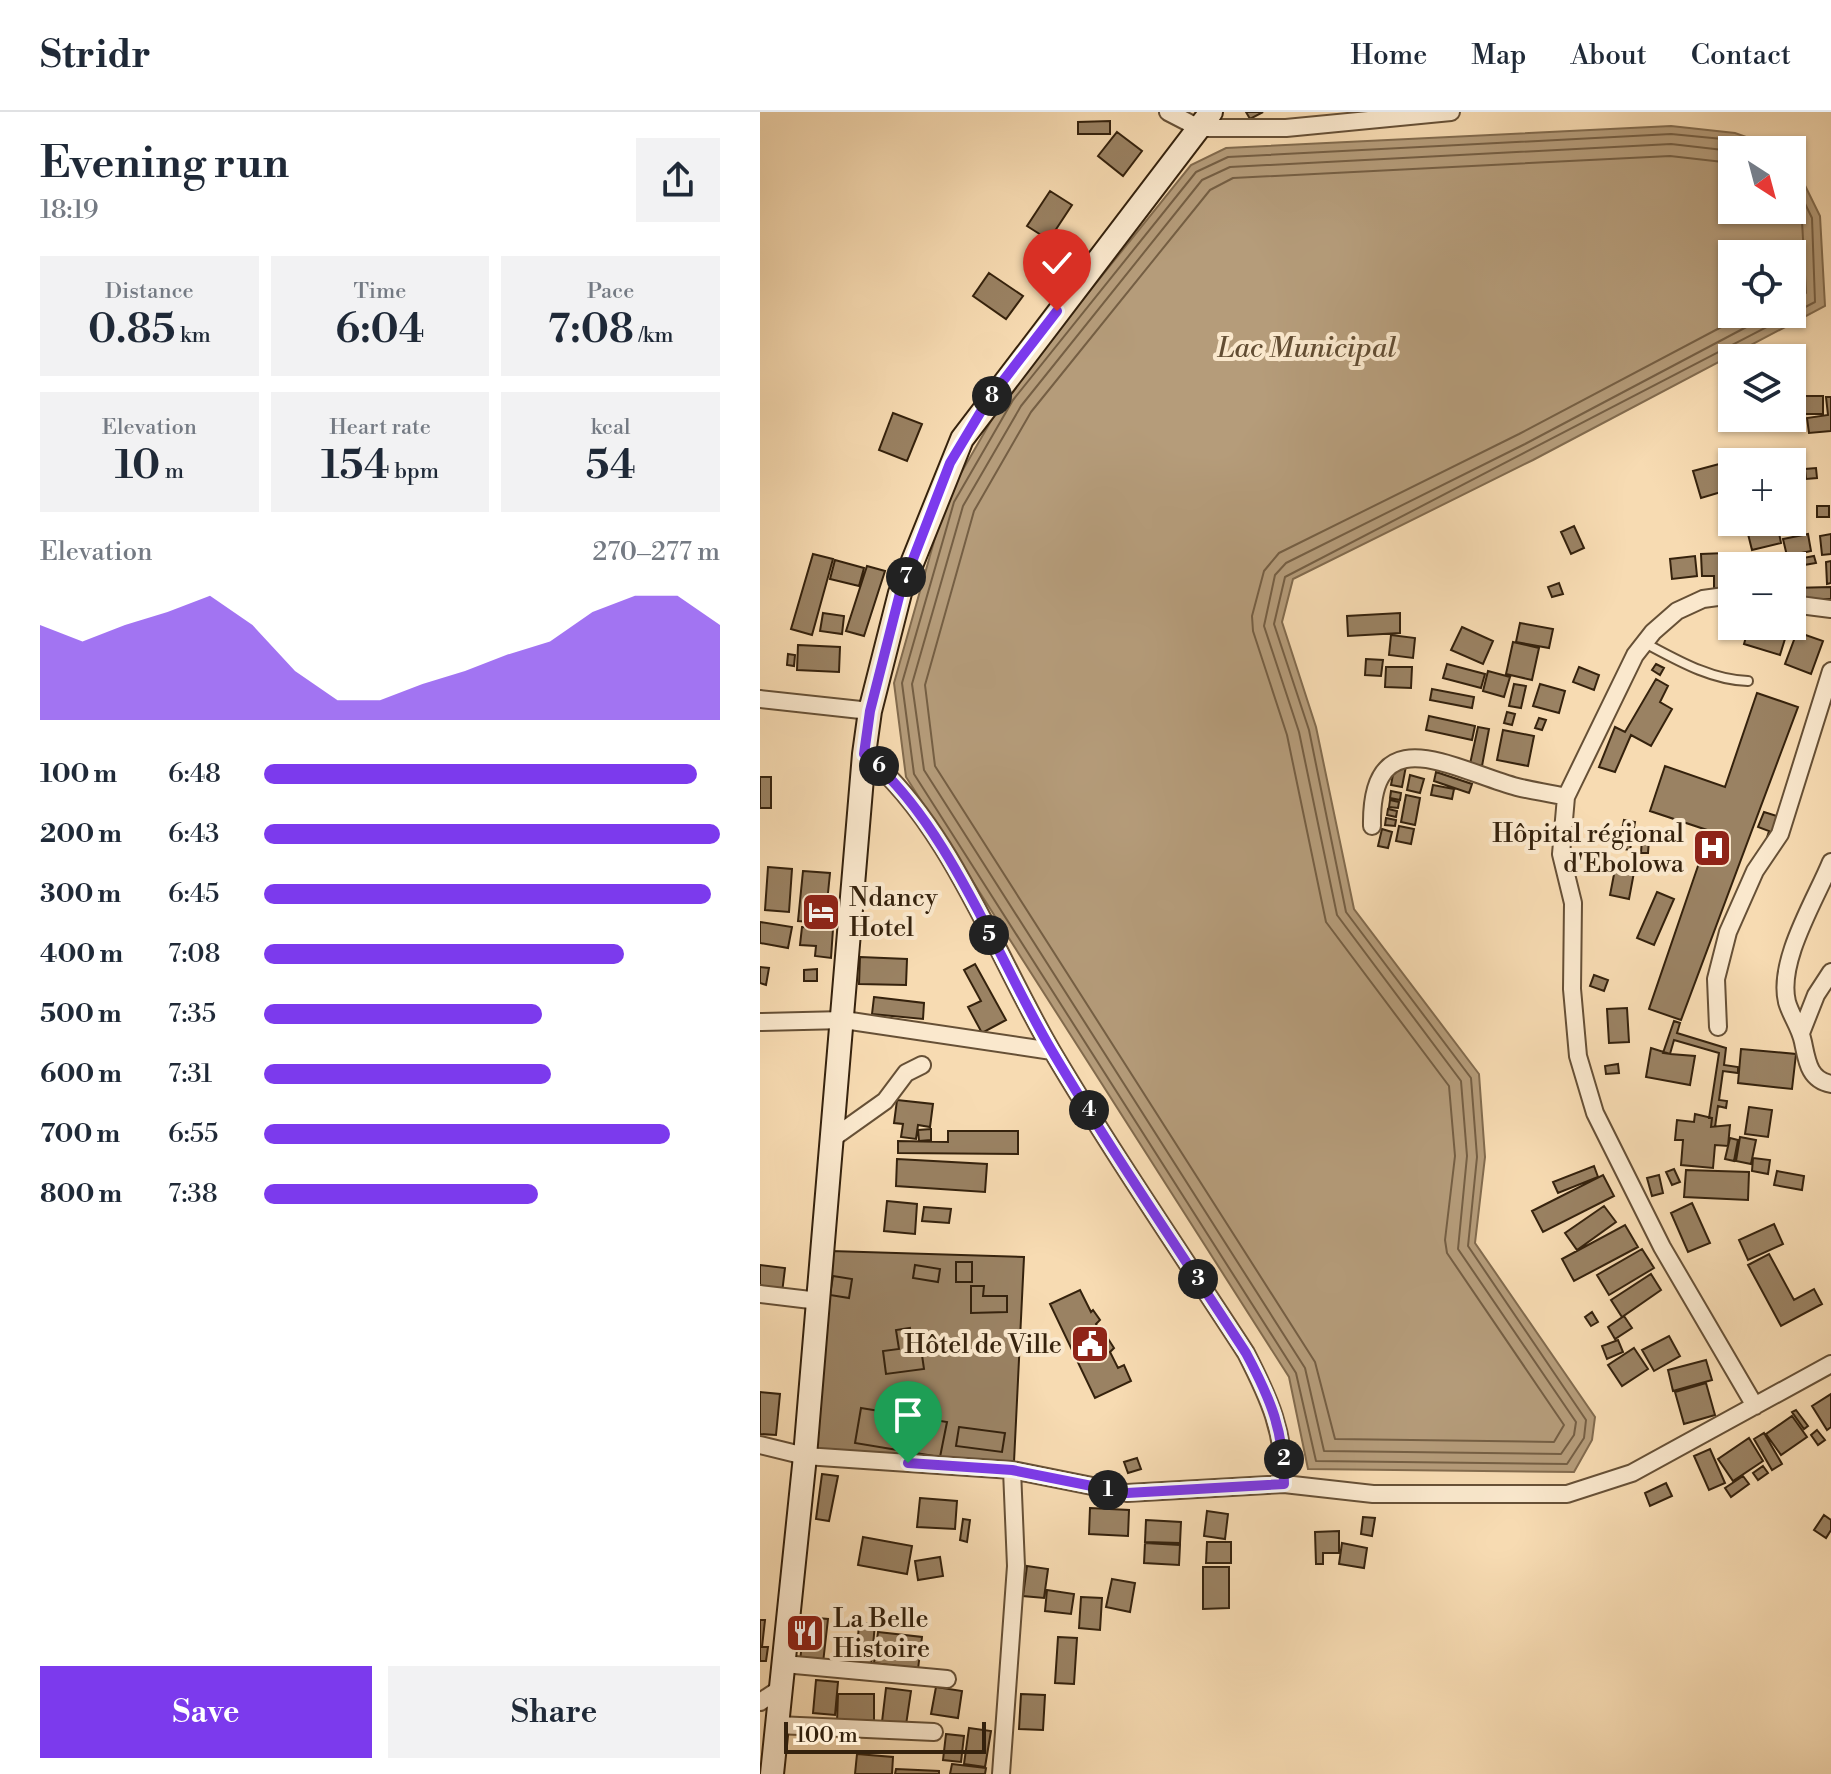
<!DOCTYPE html>
<html lang="en">
<head>
<meta charset="utf-8">
<style>
  :root { --surface:#fff; --page:#f2f2f3; --text:#1f2937; --muted:#747a83; --line:#e0e1e3; --accent:#7c3aed }
  body { margin:0; font-family:"Libre Bodoni",serif; background:var(--page); color:var(--text); height:100vh; display:flex; flex-direction:column; font-size:30px; white-space:nowrap }
  * { box-sizing:border-box; margin:0 }
  p { font-size:26px; color:var(--muted) }
  .icon { flex:none; width:44px; height:44px; fill:none; stroke:currentColor; stroke-width:2; stroke-linecap:round; stroke-linejoin:round }
  .map { position:relative; flex:1; overflow:hidden }
  .panel { display:flex; flex-direction:column; background:var(--surface); width:760px }
  .panel>* { flex:none }
  .needle { width:52px; rotate:144deg }
  .controls { position:absolute; left:958px; top:24px; display:grid; gap:16px }
  .controls a { display:grid; place-items:center; width:88px; height:88px; border-radius:0px; background:var(--surface); box-shadow:0 2px 6px #0004; font-size:40px }
  .scale { position:absolute; left:24px; bottom:20px; width:202px; box-sizing:border-box; padding-left:8px; border:4px solid #35220d; border-top:0; font-size:22px; line-height:28px; white-space:nowrap; color:#35220d; -webkit-text-stroke:6px #fae8cd; paint-order:stroke }
  .pin { position:absolute; display:grid; place-items:center; width:68px; height:68px; color:#fff; margin:-82px -34px; border-radius:50% 50% 50% 0; rotate:-45deg; box-shadow:0 0 8px #0007 }
  .pin .icon { rotate:45deg }
  .km { position:absolute; width:40px; height:40px; margin:-20px; border-radius:50%; background:#222; color:#fff; font-size:22px; line-height:40px; text-align:center }
  .round { display:grid; place-items:center; flex:none; width:84px; height:84px; border-radius:0px; background:var(--page) }
  .headline { display:flex; align-items:center; justify-content:space-between; height:136px; padding:0 40px }
  h1 { font-size:44px; font-weight:600; line-height:60px }
  .figures { display:grid; grid-template-columns:repeat(3,1fr); gap:12px; height:136px; padding:8px 40px }
  .figures div { display:grid; align-content:center; border-radius:0px; background:var(--page); text-align:center }
  .figures b { font-size:40px; font-weight:600 }
  .figures small { font-size:22px; font-weight:400 }
  .figures p { font-size:22px }
  .chart { height:224px; padding:16px 40px }
  .chart p { display:flex; justify-content:space-between }
  .chart svg { width:100%; height:144px; margin-top:8px; fill:var(--accent); opacity:.7 }
  .cta { display:flex; gap:16px; margin-top:auto; padding:16px 40px }
  .cta a { flex:1; height:92px; border-radius:0px; background:var(--accent); color:#fff; font-size:32px; font-weight:600; line-height:92px; text-align:center }
  .cta a+a { background:var(--page); color:var(--text) }
  ul { padding:0 40px; list-style:none; font-size:26px }
  li { display:grid; grid-template-columns:128px 96px 1fr; align-items:center; height:60px }
  li i { height:20px; border-radius:10px; background:var(--accent) }
  header { display:flex; align-items:center; gap:48px; box-sizing:border-box; height:112px; padding:0 40px; background:var(--surface); border-bottom:2px solid var(--line) }
  header strong { font-size:38px }
  nav { display:flex; gap:44px; margin-inline-start:auto; font-size:28px }
  main { display:flex; flex:1; min-height:0 }
  .map>svg:first-child { display:block }
  .water { fill:#b59c7a; stroke:#826b4e; stroke-width:2; fill-rule:evenodd }
  .lines { fill:none; stroke-linecap:round; stroke-linejoin:round }
  .shore { stroke:#755f44; stroke-width:2 }
  .building { fill:#9a8263; stroke:#35220d; stroke-width:2; fill-rule:evenodd }
  .lane-casing { stroke:#665036; stroke-width:12 }
  .street-casing { stroke:#665036; stroke-width:20 }
  .secondary-casing { stroke:#35220d; stroke-width:26 }
  .lane { stroke:#fae8cd; stroke-width:8 }
  .street { stroke:#fae8cd; stroke-width:16 }
  .secondary { stroke:#fae8cd; stroke-width:22 }
  .route-casing { stroke:#fff; stroke-width:16 }
  .route { stroke:#7c3aed; stroke-width:10 }
  .labels { text-anchor:middle; stroke-width:8; stroke-linejoin:round; paint-order:stroke }
  .poi-label { font-size:26px; fill:#35220d; stroke:#fae8cd; text-anchor:end }
  .water-label { font-size:28px; font-style:italic; fill:#624d33; stroke:#fae8cd }
</style>
</head>
<body>
<header>
<strong>Stridr</strong>
<nav><a>Home</a><a>Map</a><a>About</a><a>Contact</a></nav>
</header>
<main>
<section class="panel">
<div class="headline"><div><h1>Evening run</h1><p>18:19</p></div><a class="round"><svg class="icon" aria-label="share" viewBox="0 0 24 24"><path d="M12 15V3M7 8l5-5 5 5M5 13v7h14v-7"/></svg></a></div>
<div class="figures">
<div><p>Distance</p><b>0.85<small> km</small></b></div>
<div><p>Time</p><b>6:04</b></div>
<div><p>Pace</p><b>7:08<small> /km</small></b></div>
</div>
<div class="figures">
<div><p>Elevation</p><b>10<small> m</small></b></div>
<div><p>Heart rate</p><b>154<small> bpm</small></b></div>
<div><p>kcal</p><b>54</b></div>
</div>
<div class="chart"><p><span>Elevation</span>270–277 m</p>
<svg viewBox="0 0 160 44" preserveAspectRatio="none"><path d="M0 44V15L10 20L20 15L30 11L40 6L50 15L60 29L70 38L80 38L90 33L100 29L110 24L120 20L130 11L140 6L150 6L160 15V44z"/></svg>
</div>
<ul>
<li><b>100 m</b>6:48<i style="width:95%"></i></li>
<li><b>200 m</b>6:43<i style="width:100%"></i></li>
<li><b>300 m</b>6:45<i style="width:98%"></i></li>
<li><b>400 m</b>7:08<i style="width:79%"></i></li>
<li><b>500 m</b>7:35<i style="width:61%"></i></li>
<li><b>600 m</b>7:31<i style="width:63%"></i></li>
<li><b>700 m</b>6:55<i style="width:89%"></i></li>
<li><b>800 m</b>7:38<i style="width:60%"></i></li>
</ul>
<div class="cta"><a>Save</a><a>Share</a></div>
</section>
<div class="map">
<svg width="1071" height="1662" viewBox="0 0 1071 1662">
  <rect width="100%" height="100%" fill="#f7dbb2"/>
  <filter id="stains"><feTurbulence type="fractalNoise" baseFrequency=".0025" numOctaves="4"/><feColorMatrix values="0 0 0 0 .2 0 0 0 0 .09 0 0 0 0 .02 0 0 0 .5 -.17"/></filter>
  <radialGradient id="worn" r=".72"><stop offset=".6" stop-color="#630" stop-opacity="0"/><stop offset="1" stop-color="#630" stop-opacity=".3"/></radialGradient>
  <path class="water" d="M911 14 975 21 1023 38H972V98H1032V47L1060 104 1065 194 773 348 533 467 522 510 556 615 594 797 719 962 725 1045 715 1131 835 1305 832 1328 814 1360 548 1357 529 1265 146 665 134 571 186 387 246 283 431 53 466 36ZM972 142H1032V202H972Z"/>
  <g class="lines">
    <path class="shore" d="M1000 38 973 28 911 22 468 45 436 60 253 288 194 390 142 571 154 662 536 1261 556 1349 807 1352 824 1326 826 1308 708 1134 717 1045 711 966 586 800 549 618 514 512 525 465 1055 190 1052 106 1032 65
      M972 39 911 32 470 55 442 68 261 294 203 394 152 572 164 658 545 1256 564 1339 801 1342 814 1323 816 1310 698 1137 707 1044 701 969 577 803 539 620 504 514 515 463 526 451 765 332 1011 202
      M972 51 910 44 473 66 450 78 271 300 214 399 165 573 175 654 555 1250 575 1327 794 1330 804 1313 687 1141 685 1128 695 1044 689 974 566 810 527 623 493 519 492 504 504 459 519 441 759 322 986 202
      M1032 88 1042 109 1046 181 1032 191"/>
  </g>
  <path class="building" d="M486 0H503L490 7Z
    M350 9V22H318V10Z
    M357 20 382 39 363 64 338 44Z
    M290 79 312 93 289 128 267 114Z
    M281 135 291 145 282 154 272 145Z
    M229 161 263 184 246 207 213 184Z
    M1032 284H1063V302H1032Z
    M1066 285H1071V319L1049 321 1047 306 1068 303Z
    M133 301 162 312 147 349 119 338Z
    M1023 343 1024 350H1012L1011 345Z
    M963 351 971 377 941 386 933 359Z
    M1056 356 1057 366 1046 367 1045 357Z
    M1057 394H1069V405H1057Z
    M993 410H1009L1010 413 993 415Z
    M814 414 824 436 811 442 801 420Z
    M1018 416 1021 431 992 438 988 422Z
    M1048 422 1051 439 1027 444 1023 427Z
    M1071 422V442L1062 443 1060 424Z
    M966 441 967 476 954 477V464H942L941 442Z
    M53 442 73 447 52 523 31 517Z
    M935 444 937 464 912 467 910 447Z
    M1054 444 1056 451 1044 453 1043 446Z
    M75 448 104 456 99 474 70 467Z
    M1071 449V471L1067 472 1066 450Z
    M107 454 125 459 104 524 86 519Z
    M799 471 803 482 792 485 788 475Z
    M1071 475V487H1032V476Z
    M63 501 84 504 82 522 60 519Z
    M640 501V521L588 524 587 504Z
    M760 511 793 517 789 536 756 530Z
    M989 514H1029L1020 543 984 532Z
    M702 515 733 529 723 552 691 538Z
    M1037 520 1063 529 1051 562 1025 552Z
    M631 523 655 526 653 546 629 543Z
    M753 530 779 536 772 568 746 562Z
    M38 533 80 535 79 560 37 558Z
    M28 542 35 543 34 554 27 553Z
    M606 547 623 548 621 564 605 563Z
    M687 552 725 562 721 576 683 566Z
    M896 552 904 556 900 563 892 558Z
    M626 555H652L651 576 625 575Z
    M819 555 839 563 834 578 813 570Z
    M728 559 750 565 744 585 723 579Z
    M896 567 908 574 900 590 912 597 891 634 871 623 855 660 839 655 855 615 865 620Z
    M754 572 766 574 761 596 749 594Z
    M780 572 805 579 799 601 773 594Z
    M672 577 714 585 712 596 670 588Z
    M997 581 1038 595 921 908 889 897 950 719 890 699 905 654 965 675Z
    M747 600 755 602 752 613 744 611Z
    M669 604 715 614 712 628 666 618Z
    M779 606 786 608 782 618 775 616Z
    M718 615 729 617 722 654 710 652Z
    M743 618 774 624 768 654 737 648Z
    M635 652 646 654 642 675 631 673Z
    M676 660 712 672 709 681 674 669Z
    M650 663 664 667 660 681 647 678Z
    M0 665H11V696H0Z
    M673 673 694 677 692 687 671 683Z
    M631 679 641 681 640 688 630 686Z
    M646 683 660 686 655 713 641 710Z
    M630 688 639 690 638 696 629 695Z
    M628 697 637 699 636 705 627 703Z
    M1004 700 1020 705 1011 731 1006 729 1009 719 998 715Z
    M626 706 636 708 635 714 625 713Z
    M864 708 875 710 870 738 853 735 855 722 861 723Z
    M639 714 654 717 651 732 636 729Z
    M622 717 632 720 628 736 618 734Z
    M882 727H889L888 741H881Z
    M856 752 875 755 869 787 850 783Z
    M8 755 32 757 29 800 5 798Z
    M43 759 70 761 65 811 38 809Z
    M897 780 914 787 894 833 877 826Z
    M0 810 32 815 28 836 0 831Z
    M42 815 73 817 71 846 55 844 56 834 40 833Z
    M100 845 147 847 146 873 99 872Z
    M215 852 246 908 222 921 208 895 221 889 204 858Z
    M0 855 9 856 6 873 0 871Z
    M57 857V869H44V858Z
    M834 863 848 868 844 879 830 874Z
    M114 885 164 891 163 907 112 902Z
    M867 896 869 930 849 931 847 897Z
    M914 909 920 911 917 921 966 936 964 953 978 955V961L963 959 959 988 967 989 966 996 958 994 955 1015H951L952 1006H949L959 941 914 928 910 942 903 941Z
    M891 936 910 942 935 944 930 973 886 965Z
    M981 937 1036 942 1032 977 978 971Z
    M858 952 859 961 846 962 845 954Z
    M137 988 173 992 170 1015 158 1013 156 1027 141 1025 143 1012 134 1011Z
    M989 995 1012 998 1008 1025 985 1022Z
    M935 1002 952 1006 951 1015 970 1013 968 1034 955 1033 953 1056 921 1053 923 1028H915L917 1008 934 1010Z
    M171 1017V1028L159 1029 158 1018Z
    M188 1019H258V1042L138 1041V1029L188 1030Z
    M980 1025 996 1028 991 1052 976 1049Z
    M970 1026 978 1028 974 1049 965 1047Z
    M993 1046 1010 1048 1008 1062 992 1059Z
    M137 1047 227 1052 225 1080 136 1074Z
    M834 1054 838 1065 798 1081 793 1070Z
    M914 1057 920 1070 912 1073 906 1060Z
    M926 1058 989 1060 988 1088 924 1085Z
    M1017 1059 1044 1064 1042 1078 1014 1073Z
    M843 1063 854 1084 783 1120 772 1099Z
    M899 1063 903 1081 892 1084 887 1066Z
    M127 1089 157 1092 155 1122 124 1119Z
    M932 1091 950 1131 928 1140 911 1101Z
    M844 1094 856 1110 817 1138 805 1121Z
    M164 1095 191 1097 189 1111 162 1109Z
    M1014 1112 1023 1132 988 1148 979 1128Z
    M865 1113 878 1135 814 1169 802 1147Z
    M882 1137 894 1156 849 1183 837 1163Z
    M71 1139 264 1145 254 1350 56 1342ZM196 1150H212V1170H196ZM155 1153 180 1157 178 1170 153 1166ZM73 1164 92 1167 89 1186 70 1183ZM211 1174H224L223 1184H247V1200L211 1201ZM150 1216 153 1237 161 1236 164 1257 126 1262 123 1239 139 1237 136 1218ZM101 1296 187 1310 180 1345 95 1331ZM199 1315 245 1321 242 1340 196 1334Z
    M1009 1142 1034 1188 1054 1177 1062 1192 1021 1214 988 1153Z
    M196 1150H212V1170H196Z
    M0 1153 25 1156 22 1181 0 1179Z
    M155 1153 180 1157 178 1170 153 1166Z
    M891 1162 901 1178 862 1205 851 1188Z
    M73 1164 92 1167 89 1186 70 1183Z
    M211 1174H224L223 1184H247V1200L211 1201Z
    M320 1178 331 1200 333 1198 340 1208 336 1212 344 1228 347 1225 354 1236 350 1240 358 1256 364 1253 371 1269 335 1286 290 1192Z
    M832 1200 838 1210 831 1214 825 1205Z
    M864 1204 872 1216 855 1227 848 1215Z
    M150 1216 153 1237 161 1236 164 1257 126 1262 123 1239 139 1237 136 1218Z
    M909 1224 920 1244 894 1259 882 1238Z
    M858 1228 863 1240 847 1247 842 1234Z
    M874 1236 888 1257 862 1274 848 1253Z
    M946 1248 952 1268 913 1279 908 1258Z
    M946 1271 955 1303 924 1312 915 1280Z
    M0 1280 20 1282 16 1323 0 1322Z
    M1071 1282V1315L1067 1318 1052 1294Z
    M101 1296 187 1310 180 1345 95 1331Z
    M1036 1298 1048 1314 1044 1317 1032 1300Z
    M1032 1304 1047 1325 1021 1343 1006 1322Z
    M199 1315 245 1321 242 1340 196 1334Z
    M1057 1318 1065 1328 1058 1333 1051 1323Z
    M1004 1321 1022 1352 1012 1358 994 1327Z
    M989 1326 1003 1349 973 1369 958 1347Z
    M950 1337 965 1371 949 1378 934 1344Z
    M377 1346 381 1357 368 1361 364 1350Z
    M1003 1354 1008 1361 998 1368 993 1361Z
    M62 1362 78 1364 69 1409 56 1407Z
    M983 1364 989 1372 971 1385 965 1376Z
    M906 1371 912 1384 890 1394 885 1381Z
    M160 1386 197 1389 195 1417 157 1415Z
    M330 1396 369 1398 368 1424 329 1422Z
    M447 1399 468 1402 465 1427 444 1424Z
    M1064 1403 1071 1408V1418L1066 1426 1054 1418Z
    M603 1405 615 1406 612 1424 601 1422Z
    M203 1407 210 1408 207 1430 200 1428Z
    M386 1408 421 1410 420 1431 385 1430Z
    M579 1419V1441H563V1452H556L555 1420Z
    M103 1425 152 1434 147 1462 98 1453Z
    M447 1430H471V1451H446Z
    M385 1431 420 1433 419 1453 384 1451Z
    M582 1431 607 1436 604 1456 579 1452Z
    M180 1445 183 1464 158 1468 155 1449Z
    M267 1454 288 1457 284 1486 263 1484Z
    M443 1455H469V1496L443 1497Z
    M352 1467 375 1471 370 1500 346 1495Z
    M287 1478 314 1482 311 1502 285 1499Z
    M321 1485 342 1486 340 1518 319 1516Z
    M45 1505 68 1507 63 1551 40 1549Z
    M0 1508H5L2 1535H8L6 1549H0Z
    M99 1511 115 1512 111 1555 96 1554Z
    M118 1520 162 1525 158 1557 114 1551Z
    M298 1525 317 1526 314 1572 295 1571Z
    M56 1568 78 1570 75 1603 53 1601Z
    M176 1575 202 1579 198 1606 171 1602Z
    M126 1576 151 1579 146 1613 122 1610Z
    M78 1582H114V1610H77Z
    M261 1582 285 1583 283 1618 259 1617Z
    M209 1616 231 1619 225 1655 204 1652Z
    M186 1622 204 1624 201 1650 183 1648Z
    M97 1642 133 1645 132 1662H95Z
    M192 1652 226 1656 225 1662H190Z
    M136 1657 179 1659V1662H135Z"/>
  <g class="lines">
    <g class="lane-casing">
      <path id="lane" d="M885 531C917 548 951 568 988 569"/>
    </g>
    <g class="street-casing">
      <path id="street" d="M408 0 439 16H526L691 0
        M972 483 943 487 917 499 893 520 875 543 806 685 801 742 813 791 812 877 818 944 835 1001 902 1135 995 1294
        M1032 492 1071 497
        M0 587 110 599
        M104 642C189 710 237 846 292 939 353 1042 421 1141 486 1241 510 1288 524 1319 524 1372
        M612 714C610 603 694 658 757 675 773 679 790 681 806 685
        M1071 750C1056 787 1017 849 1027 890 1031 904 1040 915 1043 930 1047 949 1049 968 1071 972
        M0 910 84 908 292 939
        M958 915 956 867 968 820 995 759 1020 722 1071 559
        M1041 921 1056 883 1071 860
        M73 1026 125 989 146 961 162 953
        M0 1182 59 1189
        M0 1333 45 1344 252 1358 367 1381 524 1372 613 1382H807L872 1361 1071 1252
        M24 1552 187 1567
        M0 1590 23 1575
        M17 1613 174 1620
        M241 1662 256 1454 252 1358"/>
    </g>
    <g class="secondary-casing">
      <path id="secondary" d="M12 1662 45 1344 104 642 110 599 140 481 202 327 451 0"/>
    </g>
    <use href="#lane" class="lane"/>
    <use href="#street" class="street"/>
    <use href="#secondary" class="secondary"/>
  </g>
  <g class="lines">
    <g class="route-casing">
      <path id="route" d="M148 1351 252 1358 367 1381 524 1372C524 1319 511 1288 486 1241 421 1141 353 1042 292 939 237 846 188 710 104 642L110 599 140 481 190 351 226 291 297 199"/>
    </g>
    <use href="#route" class="route"/>
  </g>
  <defs>
    <g id="hospital-square" transform="scale(2)"><rect x="-9" y="-9" width="18" height="18" rx="4" fill="#8f2418" stroke="#fae8cd"/><path d="M-5-5h3v3.5h4V-5h3V5h-3V1.5h-4V5h-3Z" fill="#fff"/></g>
    <g id="hotel-square" transform="scale(2)"><rect x="-9" y="-9" width="18" height="18" rx="4" fill="#8f2418" stroke="#fae8cd"/><path d="M-6-4.5h1.5V1H6V5H4.5V3h-9V5H-6ZM-4 0a1.8 1.8 0 1 1 3.6 0ZM.5 0V-2.5h3Q6-2.5 6 0Z" fill="#fff"/></g>
    <g id="civic-square" transform="scale(2)"><rect x="-9" y="-9" width="18" height="18" rx="4" fill="#8f2418" stroke="#fae8cd"/><path d="M-.6-6.5H3V-4.5H.6V-3L4-1V1h2V6H-6V1h2V-1L-.6-3ZM-1.2 2.5V6h2.4V2.5Z" fill="#fff"/></g>
    <g id="restaurant-square" transform="scale(2)"><rect x="-9" y="-9" width="18" height="18" rx="4" fill="#8f2418" stroke="#fae8cd"/><path d="M-5-6h1v4h1v-4h1v4h1v-4h1v5L-1.5 .5V6h-2V.5L-5-1ZM5-6V6H3V1.5H1.5Q1.5-4 5-6Z" fill="#fff"/></g>
  </defs>
  <g fill-rule="evenodd">
    <use href="#hospital-square" x="952" y="736"/>
    <use href="#hotel-square" x="61" y="800"/>
    <use href="#civic-square" x="330" y="1232"/>
    <use href="#restaurant-square" x="45" y="1521"/>
  </g>
  <g class="labels">
    <g class="poi-label">
      <text x="924" y="730">Hôpital régional<tspan x="924" dy="30">d'Ebolowa</tspan></text>
      <text x="89" y="794" text-anchor="start">Ndancy<tspan x="89" dy="30">Hotel</tspan></text>
      <text x="302" y="1241">Hôtel de Ville</text>
      <text x="73" y="1515" text-anchor="start">La Belle<tspan x="73" dy="30">Histoire</tspan></text>
    </g>
    <g class="water-label">
      <text x="547" y="245">Lac Municipal</text>
    </g>
  </g>
  <rect width="100%" height="100%" filter="url(#stains)"/>
  <rect width="100%" height="100%" fill="url(#worn)"/>
</svg>
<div class="controls">
<a><svg class="needle" viewBox="-14 -14 28 28"><path d="M0-13l5 13h-10z" fill="#e53935"/><path d="M0 13l5-13h-10z" fill="#747a83"/></svg></a>
<a><svg class="icon" aria-label="locate" viewBox="0 0 24 24"><circle cx="12" cy="12" r="6"/><path d="M12 2v4M12 18v4M2 12h4M18 12h4"/></svg></a>
<a><svg class="icon" aria-label="layers" viewBox="0 0 24 24"><path d="M12 4l9 5-9 5-9-5zM3 14l9 5 9-5"/></svg></a>
<a>+</a>
<a>−</a>
</div>
<div class="scale">100 m</div>
<div class="pin" style="left:148px;top:1351px;background:#1e9e55"><svg class="icon" aria-label="arrive" viewBox="0 0 24 24"><path d="M6 21V4h12l-3 4 3 4H6"/></svg></div>
<div class="pin" style="left:297px;top:199px;background:#d93025"><svg class="icon" aria-label="check" viewBox="0 0 24 24"><path d="M5 12l5 5 9-10"/></svg></div>
<b class="km" style="left:348px;top:1378px">1</b>
<b class="km" style="left:524px;top:1347px">2</b>
<b class="km" style="left:438px;top:1167px">3</b>
<b class="km" style="left:329px;top:998px">4</b>
<b class="km" style="left:229px;top:823px">5</b>
<b class="km" style="left:119px;top:654px">6</b>
<b class="km" style="left:146px;top:465px">7</b>
<b class="km" style="left:232px;top:284px">8</b>
</div>
</main>
</body>
</html>
